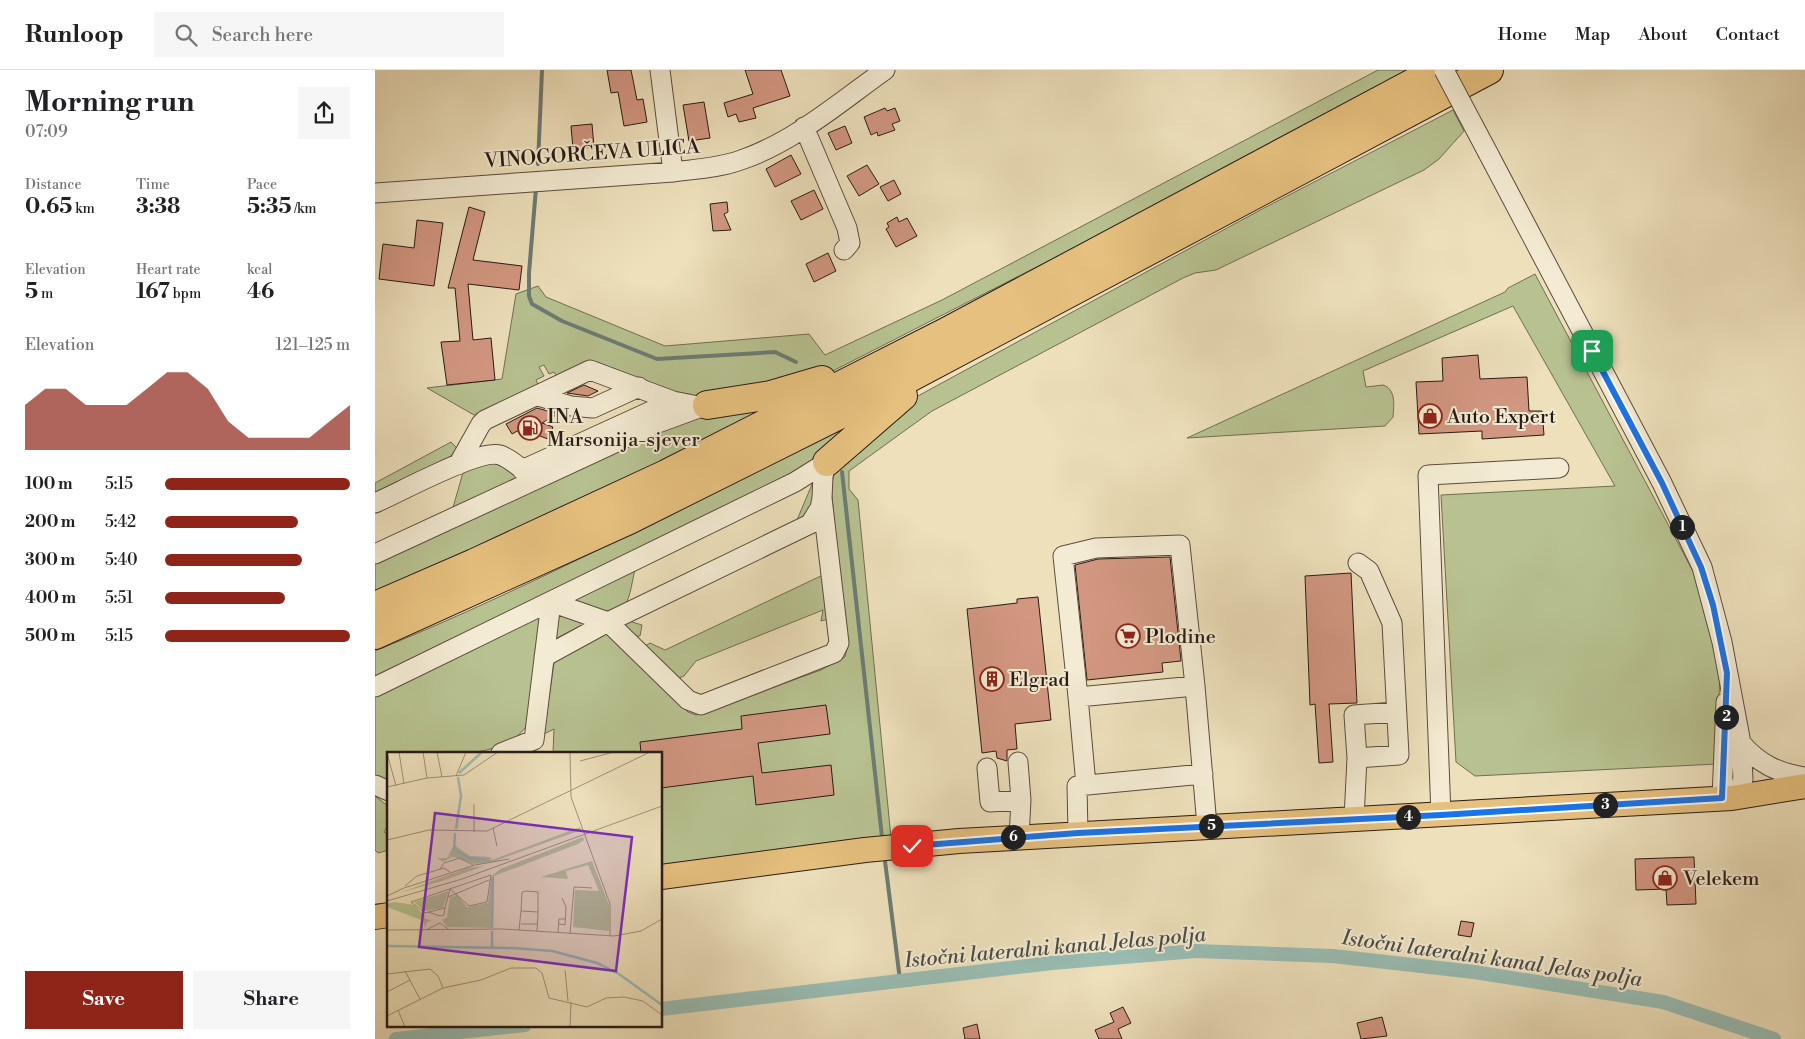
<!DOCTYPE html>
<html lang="en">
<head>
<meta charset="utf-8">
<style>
  :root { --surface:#fff; --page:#f6f6f6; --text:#202124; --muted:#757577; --line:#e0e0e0; --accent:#8f2418 }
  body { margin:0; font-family:"Libre Bodoni",serif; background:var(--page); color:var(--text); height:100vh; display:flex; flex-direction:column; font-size:19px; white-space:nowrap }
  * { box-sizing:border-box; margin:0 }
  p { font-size:16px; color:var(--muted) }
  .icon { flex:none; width:28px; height:28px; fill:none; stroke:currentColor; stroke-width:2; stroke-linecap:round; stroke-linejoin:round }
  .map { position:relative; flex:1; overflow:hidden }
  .side { display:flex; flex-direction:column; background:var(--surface); width:375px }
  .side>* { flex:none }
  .pin { position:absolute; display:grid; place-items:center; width:42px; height:42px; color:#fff; margin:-21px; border-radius:10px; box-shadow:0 2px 8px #0006 }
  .km { position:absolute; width:25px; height:25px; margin:-12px; border-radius:50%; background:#222; color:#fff; font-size:14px; line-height:25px; text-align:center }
  .round { display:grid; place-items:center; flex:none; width:52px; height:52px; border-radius:0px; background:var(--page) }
  .overview { display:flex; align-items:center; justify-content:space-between; height:85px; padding:0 25px }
  h1 { font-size:28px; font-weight:800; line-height:38px }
  .figures { display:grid; grid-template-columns:repeat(3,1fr); gap:8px; height:85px; padding:5px 25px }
  .figures div { display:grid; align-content:center }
  .figures b { font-size:21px; font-weight:800 }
  .figures small { font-size:14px; font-weight:400 }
  .figures p { font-size:14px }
  .chart { height:140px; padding:10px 25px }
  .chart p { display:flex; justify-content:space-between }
  .chart svg { width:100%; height:90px; margin-top:5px; fill:var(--accent); opacity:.7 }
  .primary-button { display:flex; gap:10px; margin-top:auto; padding:10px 25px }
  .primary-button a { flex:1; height:58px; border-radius:0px; background:var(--accent); color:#fff; font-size:20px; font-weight:800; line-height:58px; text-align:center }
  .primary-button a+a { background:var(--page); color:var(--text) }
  ul { padding:0 25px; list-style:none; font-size:16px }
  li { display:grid; grid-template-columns:80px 60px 1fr; align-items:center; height:38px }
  li i { height:12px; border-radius:6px; background:var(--accent) }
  header { display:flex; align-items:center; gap:30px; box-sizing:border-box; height:70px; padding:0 25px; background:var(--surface); border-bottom:1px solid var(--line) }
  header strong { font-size:24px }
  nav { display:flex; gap:28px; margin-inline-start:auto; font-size:18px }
  .search { width:350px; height:45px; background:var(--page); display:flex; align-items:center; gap:12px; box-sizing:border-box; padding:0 18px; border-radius:0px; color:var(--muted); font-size:19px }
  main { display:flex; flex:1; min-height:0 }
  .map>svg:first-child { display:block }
  .green { fill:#b8c291; stroke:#706e53 }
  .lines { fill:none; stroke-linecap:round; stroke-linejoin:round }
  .stream { stroke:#6c7c74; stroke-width:4 }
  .canal { stroke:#99bdb4; stroke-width:14 }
  .building { fill:#d29781; stroke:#291b15 }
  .minor-casing { stroke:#5a4c3e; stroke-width:21 }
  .major-casing { stroke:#291b15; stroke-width:26 }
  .highway-casing { stroke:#291b15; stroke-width:30 }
  .minor { stroke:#f3ebd3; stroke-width:19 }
  .major { stroke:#e6c07e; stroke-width:24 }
  .highway { stroke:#e6c07e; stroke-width:28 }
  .minor-bridge-casing { stroke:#5a4c3e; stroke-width:21; stroke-linecap:butt }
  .minor-bridge { stroke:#f3ebd3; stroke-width:19 }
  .route-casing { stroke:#fff; stroke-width:10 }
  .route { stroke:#1a73e8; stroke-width:6 }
  .labels { text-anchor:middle; stroke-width:4; stroke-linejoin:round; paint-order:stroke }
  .street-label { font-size:20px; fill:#291b15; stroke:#f3ebd3 }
  .poi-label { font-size:20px; fill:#291b15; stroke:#f3ebd3; text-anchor:start }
  .water-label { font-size:21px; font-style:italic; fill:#4b4c45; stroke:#f3ebd3 }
  .inset-river { fill:none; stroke:#99bdb4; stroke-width:2.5 }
  .inset-road { fill:none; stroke:#9f9179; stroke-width:1 }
  .view { fill:#7b2cbf; fill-opacity:0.15; stroke:#7b2cbf; stroke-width:2.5 }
  .inset-edge { fill:none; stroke:#291b15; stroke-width:2.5 }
</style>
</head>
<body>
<header>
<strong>Runloop</strong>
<div class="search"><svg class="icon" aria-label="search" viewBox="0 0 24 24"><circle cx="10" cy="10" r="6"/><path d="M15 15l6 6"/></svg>Search here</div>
<nav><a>Home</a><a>Map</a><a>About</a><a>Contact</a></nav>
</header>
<main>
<section class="side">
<div class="overview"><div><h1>Morning run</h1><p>07:09</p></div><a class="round"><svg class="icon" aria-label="share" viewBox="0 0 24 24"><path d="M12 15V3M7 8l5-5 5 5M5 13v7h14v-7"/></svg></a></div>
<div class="figures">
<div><p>Distance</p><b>0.65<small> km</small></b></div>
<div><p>Time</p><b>3:38</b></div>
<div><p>Pace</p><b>5:35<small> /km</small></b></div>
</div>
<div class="figures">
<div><p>Elevation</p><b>5<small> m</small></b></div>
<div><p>Heart rate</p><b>167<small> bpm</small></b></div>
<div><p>kcal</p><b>46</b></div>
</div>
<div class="chart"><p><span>Elevation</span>121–125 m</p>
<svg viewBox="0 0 160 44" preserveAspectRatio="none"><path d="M0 44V22L10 14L20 14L30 22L40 22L50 22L60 14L70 6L80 6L90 14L100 30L110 38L120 38L130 38L140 38L150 30L160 22V44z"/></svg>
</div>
<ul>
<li><b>100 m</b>5:15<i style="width:100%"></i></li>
<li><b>200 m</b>5:42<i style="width:72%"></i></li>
<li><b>300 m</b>5:40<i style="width:74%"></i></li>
<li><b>400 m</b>5:51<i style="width:65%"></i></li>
<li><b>500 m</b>5:15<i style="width:100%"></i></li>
</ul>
<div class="primary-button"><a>Save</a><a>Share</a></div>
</section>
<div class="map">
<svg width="1430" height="969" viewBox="0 0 1430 969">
  <rect width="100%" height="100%" fill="#ede0bb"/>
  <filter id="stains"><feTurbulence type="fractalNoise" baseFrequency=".004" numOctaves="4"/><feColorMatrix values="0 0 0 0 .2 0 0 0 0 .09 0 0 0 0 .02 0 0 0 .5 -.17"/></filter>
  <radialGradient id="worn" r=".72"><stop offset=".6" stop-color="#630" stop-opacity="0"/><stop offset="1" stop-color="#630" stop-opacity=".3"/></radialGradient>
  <path class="green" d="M1003 0H1047L452 304 350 326 311 327 222 292 210 295 183 308 179 302 174 304 169 295 164 297 169 306 161 310 163 315 99 345 52 318 127 309 141 224 163 216 171 227 290 276 434 264 450 285 567 230Z
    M1078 40 1089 61 1064 89 1049 100 841 200 820 203 808 208 557 341 474 401V419L483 430 516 768 286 797V683H178L179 659 169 664 179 593 183 587 228 563 236 565 246 573 313 642 321 645 446 600 470 587 472 579 456 417 459 405 468 389 541 327 889 138Z
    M1160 204 1321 507 1345 596 1342 694 1100 706 1081 692 1066 425 1240 416 1138 236 988 301 991 317 1008 315C1021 319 1019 335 1018 347L1010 356 812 368 1130 222 1133 218Z
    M399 336 109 478 0 525V493L284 361 321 347Z
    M477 351 483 357 417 407 0 610V581C164 514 320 431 477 351Z
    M76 372 82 378 76 386 0 423V413Z
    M120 390 143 407 142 411 77 441 89 399Z
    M438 412 441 420 436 444 422 450Z
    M260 500C257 510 256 526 250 535 241 552 210 535 198 530Z
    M450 504 453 549 446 551 448 540 321 591 309 606 304 608 270 576 275 573 290 580Z
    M184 543 211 553 180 569Z
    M165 544 154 652C131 694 55 683 14 683V711L0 706V624Z
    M254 551 267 555 265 566H260L247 555Z
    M0 726 14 737V754L9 762 14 765V780L3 783 0 780Z"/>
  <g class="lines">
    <path class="stream" d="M163 94 167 0
      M161 118 154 203V226L157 234 187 251 282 289 400 282 421 292
      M467 402 507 767
      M510 791 525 910"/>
    <path class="canal" d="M286 939 677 893 821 881 958 886 1099 902 1288 932 1399 969
      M21 969 150 955"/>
  </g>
  <path class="building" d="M232 0H256L262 30 268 29 272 52 249 56 243 22 236 23Z
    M370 0H406L415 26 378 38 381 48 364 52 361 44 353 47 349 33 378 24Z
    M329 32 335 68 314 71 308 35Z
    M510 38 512 41 520 38 525 51 517 54 520 60 503 66 502 62 496 65 489 47Z
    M217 54 219 77 198 79 196 56Z
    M470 56 477 73 461 80 453 63Z
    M416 85 426 104 400 117 391 99Z
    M492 95 504 114 484 126 472 106Z
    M519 110 526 124 513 131 505 117Z
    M439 120 448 139 426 150 416 131Z
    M352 132 353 142 349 144 356 160 338 161 335 134Z
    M94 137 110 142 98 190 147 196 144 220 93 214 98 270 116 268 120 310 72 315 66 272 85 271 80 218H73Z
    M522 147 524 152 532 148 542 166 521 177 511 159 514 157 512 153Z
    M42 150 68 153 59 216 4 209 8 174 39 178Z
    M453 183 461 201 439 212 431 194Z
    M1103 285 1105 309 1152 307 1154 341H1167L1169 365 1107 369V361L1044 364 1041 312 1068 311 1067 288Z
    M209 315 223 321 213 326 192 323Z
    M162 338 183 344 167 353 178 357 173 369 146 359 137 364 131 354Z
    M795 487 806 591 787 593 788 602 712 610 700 495 723 489Z
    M976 503 982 633 954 634 958 692 944 693 940 634 935 635 930 506Z
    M663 527 676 650 640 654 642 679 632 680V691L622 688 621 681 607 683 592 539 642 533V529Z
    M451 635 455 664 383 673 387 703 456 695 459 725 381 735 378 706 286 718V683H266L265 672 367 659 366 646Z
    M1319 787 1321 834 1292 835 1291 819 1261 820 1260 789Z
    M1086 851 1099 853 1096 867 1083 865Z
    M748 937 756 953 743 959 747 969H724L720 960 739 952 735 943Z
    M1007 947 1012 966 986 969 982 953Z
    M602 954 605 969H590L588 958Z"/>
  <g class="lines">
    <g class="minor-casing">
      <path id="minor" d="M285 0 298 102
        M429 57 472 158 475 173 469 180
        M1113 83 1287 413 1327 497 1347 572 1366 673 1368 709 1364 720 1357 728
        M0 123 298 102C320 99 344 98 366 90 419 72 465 32 510 0
        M163 326 196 336 218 338 264 317
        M83 395 106 354 110 350 215 300 298 331 323 336
        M147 400 298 331
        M0 433C24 423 104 378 125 385 137 389 150 402 160 410
        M0 484 283 353 332 335
        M169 587 233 552 435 454 445 438 447 428
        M0 617 420 412 452 392
        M703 627 688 486 721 478 805 475 820 616
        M1366 673C1384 694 1403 703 1430 707
        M126 683 159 670 176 532 233 552 313 630 326 635 459 583 464 573 447 428 448 406 452 392
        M982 688 1024 685 1017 553 994 501 983 493
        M643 692 646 730 644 767
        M612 698 615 732 646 730
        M0 715 14 721
        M711 715 703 627 820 616 832 756
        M1347 728 1351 632
        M1066 745 1053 405 1184 398
        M979 749 982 688 979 645 1021 642
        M703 763 702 716 828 704"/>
    </g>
    <g class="major-casing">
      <path id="major" d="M286 807 490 780 584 771 1357 728 1430 716
        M0 847 14 845"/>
    </g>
    <g class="highway-casing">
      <path id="highway" d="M332 335 396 325 447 310
        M452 392 528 326
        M0 536 99 493 291 404 571 262 1062 0
        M0 565 254 450 478 338 1114 0"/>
    </g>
    <use href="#minor" class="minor"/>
    <use href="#major" class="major"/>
    <use href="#highway" class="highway"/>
    <g class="minor-bridge-casing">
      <path id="minor-bridge" d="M1069 0 1113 83"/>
    </g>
    <use href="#minor-bridge" class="minor-bridge"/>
  </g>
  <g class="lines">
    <g class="route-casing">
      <path id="route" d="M537 776 703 763 1066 745 1347 728 1352 603 1338 535 1326 497 1287 413 1217 281"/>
    </g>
    <use href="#route" class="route"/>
  </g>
  <defs>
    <g id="shop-ring" transform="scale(1.25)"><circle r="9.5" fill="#f3ebd3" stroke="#8f2418" stroke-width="1.5"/><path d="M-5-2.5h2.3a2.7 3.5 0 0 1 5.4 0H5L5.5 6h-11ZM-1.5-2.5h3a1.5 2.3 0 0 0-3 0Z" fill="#8f2418"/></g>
    <g id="fuel-ring" transform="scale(1.25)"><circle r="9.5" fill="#f3ebd3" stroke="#8f2418" stroke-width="1.5"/><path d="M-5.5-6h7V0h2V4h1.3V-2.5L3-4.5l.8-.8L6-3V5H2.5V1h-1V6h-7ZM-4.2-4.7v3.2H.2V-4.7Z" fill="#8f2418"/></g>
    <g id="supermarket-ring" transform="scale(1.25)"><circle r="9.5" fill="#f3ebd3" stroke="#8f2418" stroke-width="1.5"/><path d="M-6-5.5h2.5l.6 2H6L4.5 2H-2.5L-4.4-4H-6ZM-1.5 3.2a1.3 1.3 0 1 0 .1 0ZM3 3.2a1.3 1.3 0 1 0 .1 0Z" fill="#8f2418"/></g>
    <g id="building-ring" transform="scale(1.25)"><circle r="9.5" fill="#f3ebd3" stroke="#8f2418" stroke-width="1.5"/><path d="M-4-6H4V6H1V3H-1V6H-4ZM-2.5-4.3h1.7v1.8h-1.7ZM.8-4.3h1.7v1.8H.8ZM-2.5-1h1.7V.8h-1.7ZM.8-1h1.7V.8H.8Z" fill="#8f2418"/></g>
  </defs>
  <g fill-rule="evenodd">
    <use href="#shop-ring" x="1055" y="346"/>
    <use href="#fuel-ring" x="155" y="358"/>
    <use href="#supermarket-ring" x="753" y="566"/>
    <use href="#building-ring" x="617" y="609"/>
    <use href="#shop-ring" x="1290" y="808"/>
  </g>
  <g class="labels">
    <g class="street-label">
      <text transform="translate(217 83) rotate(-4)" y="7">VINOGORČEVA ULICA</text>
    </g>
    <g class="poi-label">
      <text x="172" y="353">INA<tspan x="172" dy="23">Marsonija-sjever</tspan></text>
      <text x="1072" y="353">Auto Expert</text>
      <text x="770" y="573">Plodine</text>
      <text x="634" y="616">Elgrad</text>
      <text x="1308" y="815">Velekem</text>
    </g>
    <g class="water-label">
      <text transform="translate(680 877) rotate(-5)" y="7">Istočni lateralni kanal Jelas polja</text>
      <text transform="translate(1117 888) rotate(8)" y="7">Istočni lateralni kanal Jelas polja</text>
    </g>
  </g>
  <g transform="translate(12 682)">
    <rect width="275" height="275" fill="#ede0bb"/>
    <path d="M193 75 194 78 105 110 87 112 66 105 56 110 50 106H60L67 93 83 104 103 105 105 108ZM196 85 197 88 191 92 107 124 106 176 60 175 55 168 60 165 63 145 70 143 80 155 101 151 104 125 113 117ZM205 109 222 153V179L186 175 188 138 212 139 201 113 179 119 181 127 154 125ZM97 114 55 129 12 141 81 116ZM62 139 56 156 37 159 27 150ZM7 150 27 153 38 164 37 166 45 169 40 170 38 176 37 169 0 155V152Z" fill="#b8c291"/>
    <path class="inset-river" d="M72 21 95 0M69 77 74 44 71 25M68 81 67 97 82 106 100 108M105 175 106 125M105 179V195M0 194 126 196 165 199 210 211 232 222 275 253"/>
    <path class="inset-road" d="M12 0 17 32M36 0 40 26M50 0 55 25M183 0 184 45 223 152V184M0 1 9 34M193 9 227 0M69 24 79 0M0 35 40 26 77 23 111 0M87 52V80M106 76 110 94M0 88 42 78 100 79 263 0M88 113 122 107M53 117 57 111 73 106 86 113M18 134 30 124 57 116 63 120M17 136 88 113M0 144 17 136M61 145 102 128M0 149 75 127 275 54M24 150 38 161 58 156 63 137 82 154 100 150 104 123M24 150 104 123M134 159 135 140 139 139 151 140V160M41 160 53 164 57 163 58 156M134 172H150M172 172 178 173 179 155 175 146M0 178 116 177 227 184 254 179 275 167M39 178 53 171 61 177M132 178 134 159 151 160 150 179M171 181 172 167H178M183 182 187 135 205 136M178 218 181 249M18 219 33 247M0 222 43 217 51 224 56 236M0 240 23 228M11 258 18 275M0 264 56 236 94 228 124 216H149L155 221 162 246 200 255 219 246 237 245 256 249 275 263M183 275 184 250"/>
    <path class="view" d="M48 61 245 85 229 219 32 195Z"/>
    <rect width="275" height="275" class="inset-edge"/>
  </g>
  <rect width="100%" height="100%" filter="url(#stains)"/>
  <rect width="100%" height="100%" fill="url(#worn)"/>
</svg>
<div class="pin" style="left:1217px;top:281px;background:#1e9e55"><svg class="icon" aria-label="arrive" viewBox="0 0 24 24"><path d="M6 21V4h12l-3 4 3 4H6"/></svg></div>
<div class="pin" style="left:537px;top:776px;background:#d93025"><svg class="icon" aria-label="check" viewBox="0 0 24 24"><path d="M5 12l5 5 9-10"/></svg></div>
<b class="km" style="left:1307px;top:457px">1</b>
<b class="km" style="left:1351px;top:647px">2</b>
<b class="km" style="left:1230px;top:735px">3</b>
<b class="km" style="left:1033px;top:747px">4</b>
<b class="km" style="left:836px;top:756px">5</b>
<b class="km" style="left:638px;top:767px">6</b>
</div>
</main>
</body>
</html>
